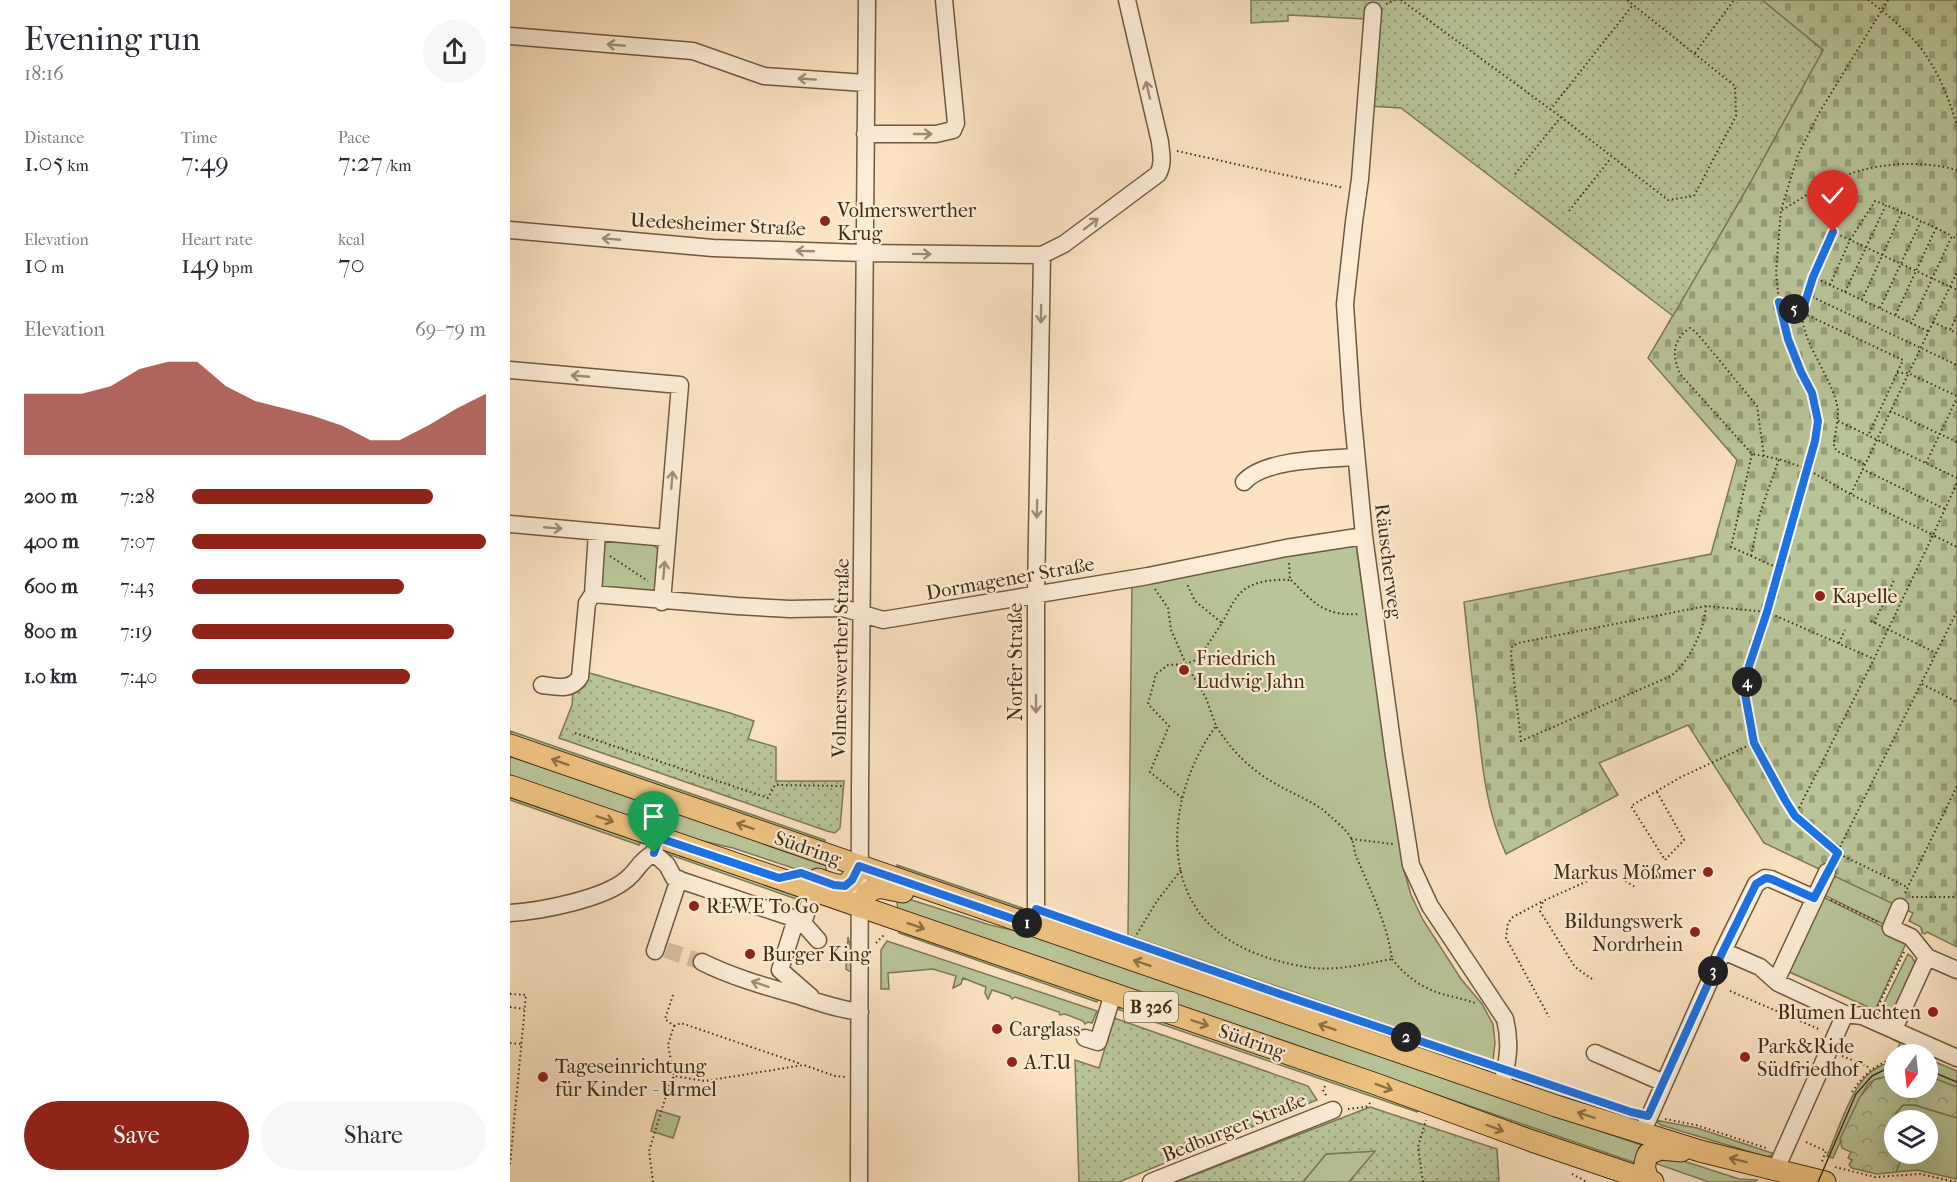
<!DOCTYPE html>
<html lang="en">
<head>
<meta charset="utf-8">
<style>
  :root { --surface:#fff; --page:#f7f7f7; --text:#2b2b33; --muted:#7c7c81; --accent:#8f2418 }
  body { margin:0; font-family:"IM FELL French Canon",serif; background:var(--page); color:var(--text); height:100vh; display:flex; flex-direction:column; font-size:22px; white-space:nowrap }
  * { box-sizing:border-box; margin:0 }
  p { font-size:20px; color:var(--muted) }
  .icon { flex:none; width:33px; height:33px; fill:none; stroke:currentColor; stroke-width:2; stroke-linecap:round; stroke-linejoin:round }
  .map { position:relative; flex:1; overflow:hidden }
  .drawer { display:flex; flex-direction:column; background:var(--surface); width:510px }
  .drawer>* { flex:none }
  .needle { width:39px; rotate:195deg }
  .buttons { position:absolute; left:1374px; top:1044px; display:grid; gap:12px }
  .buttons a { display:grid; place-items:center; width:54px; height:54px; border-radius:50%; background:var(--surface); box-shadow:0 6px 24px #0002; font-size:30px }
  .pin { position:absolute; display:grid; place-items:center; width:51px; height:51px; color:#fff; margin:-62px -26px; border-radius:50% 50% 50% 0; rotate:-45deg; box-shadow:0 0 6px #0007 }
  .pin .icon { rotate:45deg }
  .km { position:absolute; width:30px; height:30px; margin:-15px; border-radius:50%; background:#222; color:#fff; font-size:16px; line-height:30px; text-align:center }
  .round { display:grid; place-items:center; flex:none; width:63px; height:63px; border-radius:32px; background:var(--page) }
  .summary { display:flex; align-items:center; justify-content:space-between; height:102px; padding:0 24px }
  h1 { font-size:33px; font-weight:600; line-height:45px }
  .metrics { display:grid; grid-template-columns:repeat(3,1fr); gap:9px; height:102px; padding:6px 24px }
  .metrics div { display:grid; align-content:center }
  .metrics b { font-size:26px; font-weight:600 }
  .metrics small { font-size:16px; font-weight:400 }
  .metrics p { font-size:16px }
  .chart { height:168px; padding:12px 24px }
  .chart p { display:flex; justify-content:space-between }
  .chart svg { width:100%; height:108px; margin-top:6px; fill:var(--accent); opacity:.7 }
  .button { display:flex; gap:12px; margin-top:auto; padding:12px 24px }
  .button a { flex:1; height:69px; border-radius:36px; background:var(--accent); color:#fff; font-size:24px; font-weight:600; line-height:69px; text-align:center }
  .button a+a { background:var(--page); color:var(--text) }
  ul { padding:0 24px; list-style:none; font-size:20px }
  li { display:grid; grid-template-columns:96px 72px 1fr; align-items:center; height:45px }
  li i { height:15px; border-radius:8px; background:var(--accent) }
  main { display:flex; flex:1; min-height:0 }
  .map>svg:first-child { display:block }
  .green { fill:#b9c598; stroke:#7d7954; stroke-width:1.5 }
  .forest { fill:url(#forest-crowns); stroke:#7d7954; stroke-width:1.5 }
  .cemetery { fill:url(#cemetery-stones); stroke:#7d7954; stroke-width:1.5 }
  .garden { fill:url(#garden-dots); stroke:#7d7954; stroke-width:1.5 }
  .lines { fill:none; stroke-linecap:round; stroke-linejoin:round }
  .minor-tunnel { stroke:#d7bf9f; stroke-width:16; stroke-dasharray:16 8; stroke-linecap:butt }
  .minor-casing { stroke:#705a3d; stroke-width:19 }
  .major-casing { stroke:#412d11; stroke-width:23 }
  .path { stroke:#412d11; stroke-width:2; stroke-dasharray:1.5 3; stroke-linecap:butt }
  .minor { stroke:#fdedd7; stroke-width:16 }
  .major { stroke:#eec281; stroke-width:21 }
  .tram { stroke:#412d11; stroke-width:1.5 }
  .oneway { stroke:#9f8d74 }
  .oneway2 { stroke:#8f7043 }
  .route-casing { stroke:#fff; stroke-width:12 }
  .route { stroke:#1a73e8; stroke-width:8 }
  .poi-dot { fill:#8f2418; stroke:#fdedd7; stroke-width:2 }
  .labels { text-anchor:middle; stroke-width:4.5; stroke-linejoin:round; paint-order:stroke }
  .shield { fill:#fdedd7; stroke:#79674c; stroke-width:1.5 }
  .shield-label { font-size:18px; font-weight:bold; fill:#412d11 }
  .poi-label { font-size:20px; fill:#412d11; stroke:#fdedd7; text-anchor:start }
  .street-label { font-size:20px; fill:#412d11; stroke:#fdedd7 }
</style>
</head>
<body>
<main>
<section class="drawer">
<div class="summary"><div><h1>Evening run</h1><p>18:16</p></div><a class="round"><svg class="icon" aria-label="share" viewBox="0 0 24 24"><path d="M12 15V3M7 8l5-5 5 5M5 13v7h14v-7"/></svg></a></div>
<div class="metrics">
<div><p>Distance</p><b>1.05<small> km</small></b></div>
<div><p>Time</p><b>7:49</b></div>
<div><p>Pace</p><b>7:27<small> /km</small></b></div>
</div>
<div class="metrics">
<div><p>Elevation</p><b>10<small> m</small></b></div>
<div><p>Heart rate</p><b>149<small> bpm</small></b></div>
<div><p>kcal</p><b>70</b></div>
</div>
<div class="chart"><p><span>Elevation</span>69–79 m</p>
<svg viewBox="0 0 160 44" preserveAspectRatio="none"><path d="M0 44V19L10 19L20 19L30 16L40 9L50 6L60 6L70 16L80 22L90 25L100 28L110 32L120 38L130 38L140 32L150 25L160 19V44z"/></svg>
</div>
<ul>
<li><b>200 m</b>7:28<i style="width:82%"></i></li>
<li><b>400 m</b>7:07<i style="width:100%"></i></li>
<li><b>600 m</b>7:43<i style="width:72%"></i></li>
<li><b>800 m</b>7:19<i style="width:89%"></i></li>
<li><b>1.0 km</b>7:40<i style="width:74%"></i></li>
</ul>
<div class="button"><a>Save</a><a>Share</a></div>
</section>
<div class="map">
<svg width="1447" height="1182" viewBox="0 0 1447 1182">
  <defs>
    <pattern id="forest-crowns" width="20" height="18" patternUnits="userSpaceOnUse" patternTransform="scale(1.5)"><rect width="20" height="18" fill="#b9c598"/><path d="M2 6a3 3 0 1 1 6 0M12 15a3 3 0 1 1 6 0" fill="none" stroke="#98a07b"/></pattern>
    <pattern id="cemetery-stones" width="16" height="16" patternUnits="userSpaceOnUse" patternTransform="scale(1.5)"><rect width="16" height="16" fill="#b9c598"/><path d="M2 7V4a2 2 0 0 1 4 0v3zM10 15v-3a2 2 0 0 1 4 0v3z" fill="#98a07b"/></pattern>
    <pattern id="garden-dots" width="8" height="8" patternUnits="userSpaceOnUse" patternTransform="scale(1.5)"><rect width="8" height="8" fill="#b9c598"/><path d="M2 2h.1M6 6h.1" fill="none" stroke="#98a07b" stroke-width="1.8" stroke-linecap="round"/></pattern>
  </defs>
  <rect width="100%" height="100%" fill="#fce3c2"/>
  <filter id="stains"><feTurbulence type="fractalNoise" baseFrequency=".00333" numOctaves="4"/><feColorMatrix values="0 0 0 0 .2 0 0 0 0 .09 0 0 0 0 .02 0 0 0 .5 -.17"/></filter>
  <radialGradient id="worn" r=".72"><stop offset=".6" stop-color="#630" stop-opacity="0"/><stop offset="1" stop-color="#630" stop-opacity=".3"/></radialGradient>
  <path class="green" d="M99 540 143 544 150 551 146 590 140 596 94 592 88 585 91 545Z
    M846 544 893 867 901 895 913 920 951 979 972 1004 983 1024 985 1043 983 1061 618 935 622 579Z
    M0 731 315 840V843L0 735Z
    M0 756 316 864V879L223 848 184 839 0 777Z
    M0 797 131 842 129 845 0 800Z
    M155 850 293 897 292 901 155 853Z
    M387 865 509 907 513 908 507 909 495 905 387 868Z
    M1326 867 1388 893 1375 925 1312 894Z
    M386 895 480 925 523 935 1137 1147 1126 1163 388 910Z
    M1311 896 1398 939 1365 1010 1277 971Z
    M537 917 986 1071 975 1070 546 923Z
    M389 930 588 998 587 1002 389 933Z
    M338 937 342 953V971H339L336 969Z
    M377 941 587 1011 582 1023 578 1022 575 1024 573 1021 555 1014 550 1015 549 1012 505 997 502 999 500 996 482 990 478 999 475 993 476 987 453 978 451 984 443 988 446 976 423 969 378 973 379 989H371V950Z
    M1398 954 1402 957 1406 965 1383 1017 1378 1018 1368 1015Z
    M612 1007 911 1110 907 1112 607 1009Z
    M1383 1036 1429 1059 1418 1057V1054H1386L1390 1043 1382 1039Z
    M1418 1059 1447 1071V1087L1418 1076Z
    M1384 1061V1074L1364 1080 1358 1084 1350 1097 1323 1158 1317 1156C1328 1132 1341 1086 1362 1071 1369 1066 1377 1063 1384 1061Z
    M1003 1077 1129 1117C1107 1121 1034 1091 1009 1082Z
    M1393 1105H1404L1447 1118V1179L1407 1170 1386 1172 1393 1154H1418V1120H1385L1386 1113Z
    M147 1110 170 1117 163 1138 141 1131Z
    M1145 1120 1187 1128 1265 1154 1257 1157 1151 1125Z
    M866 1151 839 1182H793L816 1154Z
    M1158 1156 1229 1179 1247 1180 1244 1182H1199L1147 1164 1146 1162Z"/>
  <path class="forest" d="M1384 1074V1088H1418V1076L1447 1087V1118L1405 1105H1393L1386 1113 1384 1154H1393L1386 1172 1367 1174 1342 1168 1339 1165 1342 1160 1338 1158 1341 1152 1332 1148 1330 1139 1350 1097 1364 1080Z"/>
  <path class="cemetery" d="M1252 0H1447V947L1417 932 1415 934 1412 933 1411 927 1399 921 1403 913 1254 843 1178 725 1089 763 1108 795 996 854C976 811 972 764 967 718 962 679 958 640 954 602L1201 554 1227 460 1138 358 1240 183 1313 50Z"/>
  <path class="garden" d="M741 0H1252L1313 50 1240 183 1163 316 891 108 858 106 856 19 778 15V21L741 23Z
    M76 672 220 713 244 721 238 739 266 747V781H334L330 828 325 833 317 831 49 738 62 705 63 690Z
    M604 1018 798 1086 807 1100 609 1182H569L565 1060 589 1068Z
    M860 1107 987 1149 989 1182H839L865 1151 816 1154 793 1182H666Z"/>
  <g class="lines">
    <path class="minor-tunnel" d="M156 950 192 962"/>
    <g class="minor-casing">
      <path id="minor" d="M863 11 850 179 844 222 835 304 842 409 854 536 884 756 901 865 920 906 995 1019C1001 1043 998 1063 991 1087
        M0 36 183 51 254 76 355 83
        M355 134H426L443 130 446 123 434 0
        M0 230 203 248 354 253 532 255 554 244 648 174C654 163 651 153 650 142L617 0
        M0 370 170 385 152 602
        M734 482C754 459 817 459 846 457
        M0 524 157 538
        M87 532 83 594 227 606 280 609 333 608 373 620 638 576 776 548 854 536
        M32 685C47 687 61 691 70 677L77 603 83 594
        M144 853 157 865 164 878 286 919 293 923 308 940
        M1390 907 1381 928 1401 937 1417 957 1447 970
        M0 913C31 911 94 899 117 879 129 869 128 862 144 853L146 845
        M286 919 270 970 301 997
        M293 923 304 890
        M521 925 526 909V594L532 255
        M145 951 169 879
        M1213 951 1250 967 1268 983 1335 1014 1352 1016 1447 1058
        M192 962C222 977 254 986 286 995 307 1002 328 1009 350 1012
        M1266 981 1317 872
        M1384 1029 1417 957
        M575 1038 588 1042 603 994
        M1085 1053 1154 1083
        M1132 1133 1213 951 1246 884 1255 878 1261 879 1304 898
        M1266 1169 1335 1014
        M349 1182 350 787 357 0
        M641 1182 823 1110"/>
    </g>
    <g class="major-casing">
      <path id="major" d="M0 745 1046 1106 1190 1151 1315 1182
        M0 786 866 1084 1022 1141 1143 1182
        M308 879C333 888 337 890 349 866
        M350 907 357 893 368 887 393 892
        M1139 1181C1134 1170 1133 1165 1138 1154L1151 1149 1171 1151"/>
    </g>
    <path class="path" d="M891 0 1051 117 1158 200 1184 196 1226 116 1225 86 1117 0
      M1358 0C1374 11 1406 39 1415 54 1430 76 1440 101 1447 126
      M1378 0 1309 113 1288 155 1271 210 1266 272 1269 302 1278 339 1291 372 1302 393 1309 421 1305 441 1297 469 1340 494 1423 535 1447 483
      M876 4 885 0
      M1185 53 1224 0
      M1040 110 1122 6
      M667 151 834 188
      M1005 174 1051 117
      M1272 210C1288 201 1303 190 1320 182 1358 163 1407 159 1447 170
      M1059 211 1101 158
      M1426 228 1442 236
      M1320 285 1340 240 1365 201 1376 205
      M1335 292 1376 205 1392 212
      M1296 293 1303 277
      M1352 300 1392 212 1411 221
      M1269 302 1393 360 1358 436
      M1370 308 1411 221 1426 228 1385 316
      M1447 316 1440 330 1447 333
      M1423 322 1440 330
      M1401 324 1442 236 1447 239
      M1418 331 1303 277 1323 232 1447 290
      M1387 373H1398L1447 396
      M1380 411 1447 442
      M1328 421 1447 478
      M1242 454 1221 547 1268 568
      M1254 456 1247 406 1186 332 1180 328C1162 340 1162 355 1170 374L1242 454 1269 459 1297 469 1257 612 1239 666 1235 694 1244 743 1285 816 1327 853 1397 887
      M1416 463 1447 398
      M1354 464 1327 451 1324 447C1324 433 1330 419 1327 405 1321 376 1291 341 1292 312 1292 307 1295 300 1296 294L1447 365
      M1352 469 1435 509
      M1341 494 1447 272
      M100 556 138 581
      M1241 556 1250 513 1269 459
      M781 580C805 604 814 616 850 614
      M645 589 658 608 661 630 676 664 696 698 706 726C668 777 649 860 691 915 715 946 759 961 796 967 825 972 854 964 882 959 877 923 860 889 846 856 844 851 844 843 841 838 837 830 819 815 812 809 794 797 774 790 756 778 735 764 719 747 706 726
      M1196 606C1194 630 1180 661 1161 676L1011 741 1001 654 1002 647 1008 643 1196 606 1257 612 1364 659
      M1361 621 1426 653
      M712 623C717 614 721 605 727 597 738 581 763 579 780 580L779 563
      M1364 623 1384 580 1382 579
      M1329 643 1335 630
      M1412 684 1447 702
      M65 733 258 798 265 785 334 786
      M1147 792 1174 840 1155 860 1121 806 1171 777 1244 743
      M672 798 640 772 659 726 638 704 646 674 658 665 676 664 688 659 712 623 685 601 677 584
      M1285 816 1364 659 1423 535 1447 547
      M841 839 883 844
      M1324 859 1447 611
      M1395 893 1447 786
      M1402 897H1447
      M1321 900 1368 922
      M1031 902 1003 917 998 923 996 938 1039 1017
      M622 942 647 901 671 870
      M366 943 375 934
      M882 959C895 976 912 988 932 994 943 997 954 999 965 1003
      M1082 979 1065 967 1030 911 1033 901 1100 871 1125 887
      M1220 991 1311 1030
      M0 994 16 995 0 1165
      M163 995 155 1019 164 1026 158 1045 164 1076 195 1081 294 1065 325 1076 335 1077
      M1368 1006 1394 952
      M0 1007 14 1009
      M164 1026 171 1023 291 1064
      M0 1043 11 1044
      M1332 1056 1357 1066 1360 1070
      M815 1086 813 1090 817 1097
      M1342 1092C1354 1074 1364 1066 1384 1058
      M838 1109 856 1107 862 1101
      M1155 1119 1186 1125 1256 1148
      M1296 1142 1316 1151 1311 1164
      M1325 1167 1365 1177 1410 1174 1446 1182
      M1062 1174 1077 1182
      M143 1182 139 1151 159 1086 164 1076
      M913 1182 908 1147 916 1120"/>
    <use href="#minor" class="minor"/>
    <use href="#major" class="major"/>
    <path class="tram" d="M1418 1070 1447 1082
      M1308 1182 1346 1094 1362 1076 1384 1065"/>
  </g>
  <defs><path id="oneway-shaft" d="M-6 0H5M1.5-3L5.5 0L1.5 3" fill="none" stroke-width="1.6" stroke-linecap="round" stroke-linejoin="round" transform="scale(1.5)"/></defs>
  <g class="oneway">
    <use href="#oneway-shaft" transform="translate(106 45) rotate(-175)"/>
    <use href="#oneway-shaft" transform="translate(297 79) rotate(-176)"/>
    <use href="#oneway-shaft" transform="translate(638 90) rotate(-103)"/>
    <use href="#oneway-shaft" transform="translate(413 134)"/>
    <use href="#oneway-shaft" transform="translate(581 224) rotate(-37)"/>
    <use href="#oneway-shaft" transform="translate(101 239) rotate(-175)"/>
    <use href="#oneway-shaft" transform="translate(295 251) rotate(-178)"/>
    <use href="#oneway-shaft" transform="translate(412 254) rotate(1)"/>
    <use href="#oneway-shaft" transform="translate(531 314) rotate(91)"/>
    <use href="#oneway-shaft" transform="translate(70 376) rotate(-175)"/>
    <use href="#oneway-shaft" transform="translate(162 480) rotate(-85)"/>
    <use href="#oneway-shaft" transform="translate(527 509) rotate(91)"/>
    <use href="#oneway-shaft" transform="translate(43 528) rotate(5)"/>
    <use href="#oneway-shaft" transform="translate(154 570) rotate(-85)"/>
    <use href="#oneway-shaft" transform="translate(526 704) rotate(90)"/>
    <use href="#oneway-shaft" transform="translate(250 984) rotate(-162)"/>
  </g>
  <g class="oneway2">
    <use href="#oneway-shaft" transform="translate(50 762) rotate(-161)"/>
    <use href="#oneway-shaft" transform="translate(95 819) rotate(19)"/>
    <use href="#oneway-shaft" transform="translate(235 826) rotate(-161)"/>
    <use href="#oneway-shaft" transform="translate(406 926) rotate(19)"/>
    <use href="#oneway-shaft" transform="translate(632 963) rotate(-161)"/>
    <use href="#oneway-shaft" transform="translate(690 1023) rotate(19)"/>
    <use href="#oneway-shaft" transform="translate(817 1027) rotate(-161)"/>
    <use href="#oneway-shaft" transform="translate(874 1087) rotate(20)"/>
    <use href="#oneway-shaft" transform="translate(1076 1115) rotate(-162)"/>
    <use href="#oneway-shaft" transform="translate(985 1128) rotate(20)"/>
    <use href="#oneway-shaft" transform="translate(1228 1160) rotate(-166)"/>
  </g>
  <g class="lines">
    <g class="route-casing">
      <path id="route" d="M144 853 149 838 269 878 291 873 324 885 335 886 342 880 349 866 521 925 526 909 770 994 1121 1112 1138 1116 1213 951 1246 884 1256 878 1261 879 1304 898 1328 853 1285 816 1275 800 1244 743 1235 694 1239 666 1257 612 1305 441 1308 421 1302 393 1291 372 1278 339 1269 302 1292 312 1303 277 1323 232"/>
    </g>
    <use href="#route" class="route"/>
  </g>
  <g class="poi-dot">
    <circle cx="315" cy="221" r="6"/>
    <circle cx="1310" cy="596" r="6"/>
    <circle cx="674" cy="670" r="6"/>
    <circle cx="1198" cy="872" r="6"/>
    <circle cx="184" cy="906" r="6"/>
    <circle cx="1185" cy="932" r="6"/>
    <circle cx="240" cy="954" r="6"/>
    <circle cx="1423" cy="1012" r="6"/>
    <circle cx="487" cy="1029" r="6"/>
    <circle cx="1235" cy="1057" r="6"/>
    <circle cx="502" cy="1062" r="6"/>
    <circle cx="33" cy="1077" r="6"/>
  </g>
  <g class="labels">
    <rect class="shield" x="614" y="992" width="54" height="30" rx="4.5"/>
    <g class="shield-label">
      <text x="641" y="1013">B 326</text>
    </g>
    <g class="poi-label">
      <text x="327" y="217">Volmerswerther<tspan x="327" dy="23">Krug</tspan></text>
      <text x="1322" y="603">Kapelle</text>
      <text x="686" y="665">Friedrich<tspan x="686" dy="23">Ludwig Jahn</tspan></text>
      <text x="1186" y="879" text-anchor="end">Markus Mößmer</text>
      <text x="196" y="913">REWE To Go</text>
      <text x="1173" y="928" text-anchor="end">Bildungswerk<tspan x="1173" dy="23">Nordrhein</tspan></text>
      <text x="252" y="961">Burger King</text>
      <text x="1411" y="1019" text-anchor="end">Blumen Luchten</text>
      <text x="499" y="1036">Carglass</text>
      <text x="1247" y="1053">Park&amp;Ride<tspan x="1247" dy="23">Südfriedhof</tspan></text>
      <text x="514" y="1069">A.T.U</text>
      <text x="45" y="1073">Tageseinrichtung<tspan x="45" dy="23">für Kinder - Urmel</tspan></text>
    </g>
    <g class="street-label">
      <text transform="translate(208 224) rotate(3)" y="7">Uedesheimer Straße</text>
      <text transform="translate(879 561) rotate(83)" y="7">Räuscherweg</text>
      <text transform="translate(500 578) rotate(-10)" y="7">Dormagener Straße</text>
      <text transform="translate(330 658) rotate(-89)" y="7">Volmerswerther Straße</text>
      <text transform="translate(505 662) rotate(-90)" y="7">Norfer Straße</text>
      <text transform="translate(298 848) rotate(19)" y="7">Südring</text>
      <text transform="translate(742 1041) rotate(19)" y="7">Südring</text>
      <text transform="translate(724 1127) rotate(-22)" y="7">Bedburger Straße</text>
    </g>
  </g>
  <rect width="100%" height="100%" filter="url(#stains)"/>
  <rect width="100%" height="100%" fill="url(#worn)"/>
</svg>
<div class="buttons">
<a><svg class="needle" viewBox="-14 -14 28 28"><path d="M0-13l5 13h-10z" fill="#e53935"/><path d="M0 13l5-13h-10z" fill="#7c7c81"/></svg></a>
<a><svg class="icon" aria-label="layers" viewBox="0 0 24 24"><path d="M12 4l9 5-9 5-9-5zM3 14l9 5 9-5"/></svg></a>
</div>
<div class="pin" style="left:144px;top:853px;background:#1e9e55"><svg class="icon" aria-label="arrive" viewBox="0 0 24 24"><path d="M6 21V4h12l-3 4 3 4H6"/></svg></div>
<div class="pin" style="left:1323px;top:232px;background:#d93025"><svg class="icon" aria-label="check" viewBox="0 0 24 24"><path d="M5 12l5 5 9-10"/></svg></div>
<b class="km" style="left:517px;top:923px">1</b>
<b class="km" style="left:896px;top:1037px">2</b>
<b class="km" style="left:1203px;top:971px">3</b>
<b class="km" style="left:1237px;top:682px">4</b>
<b class="km" style="left:1284px;top:309px">5</b>
</div>
</main>
</body>
</html>
